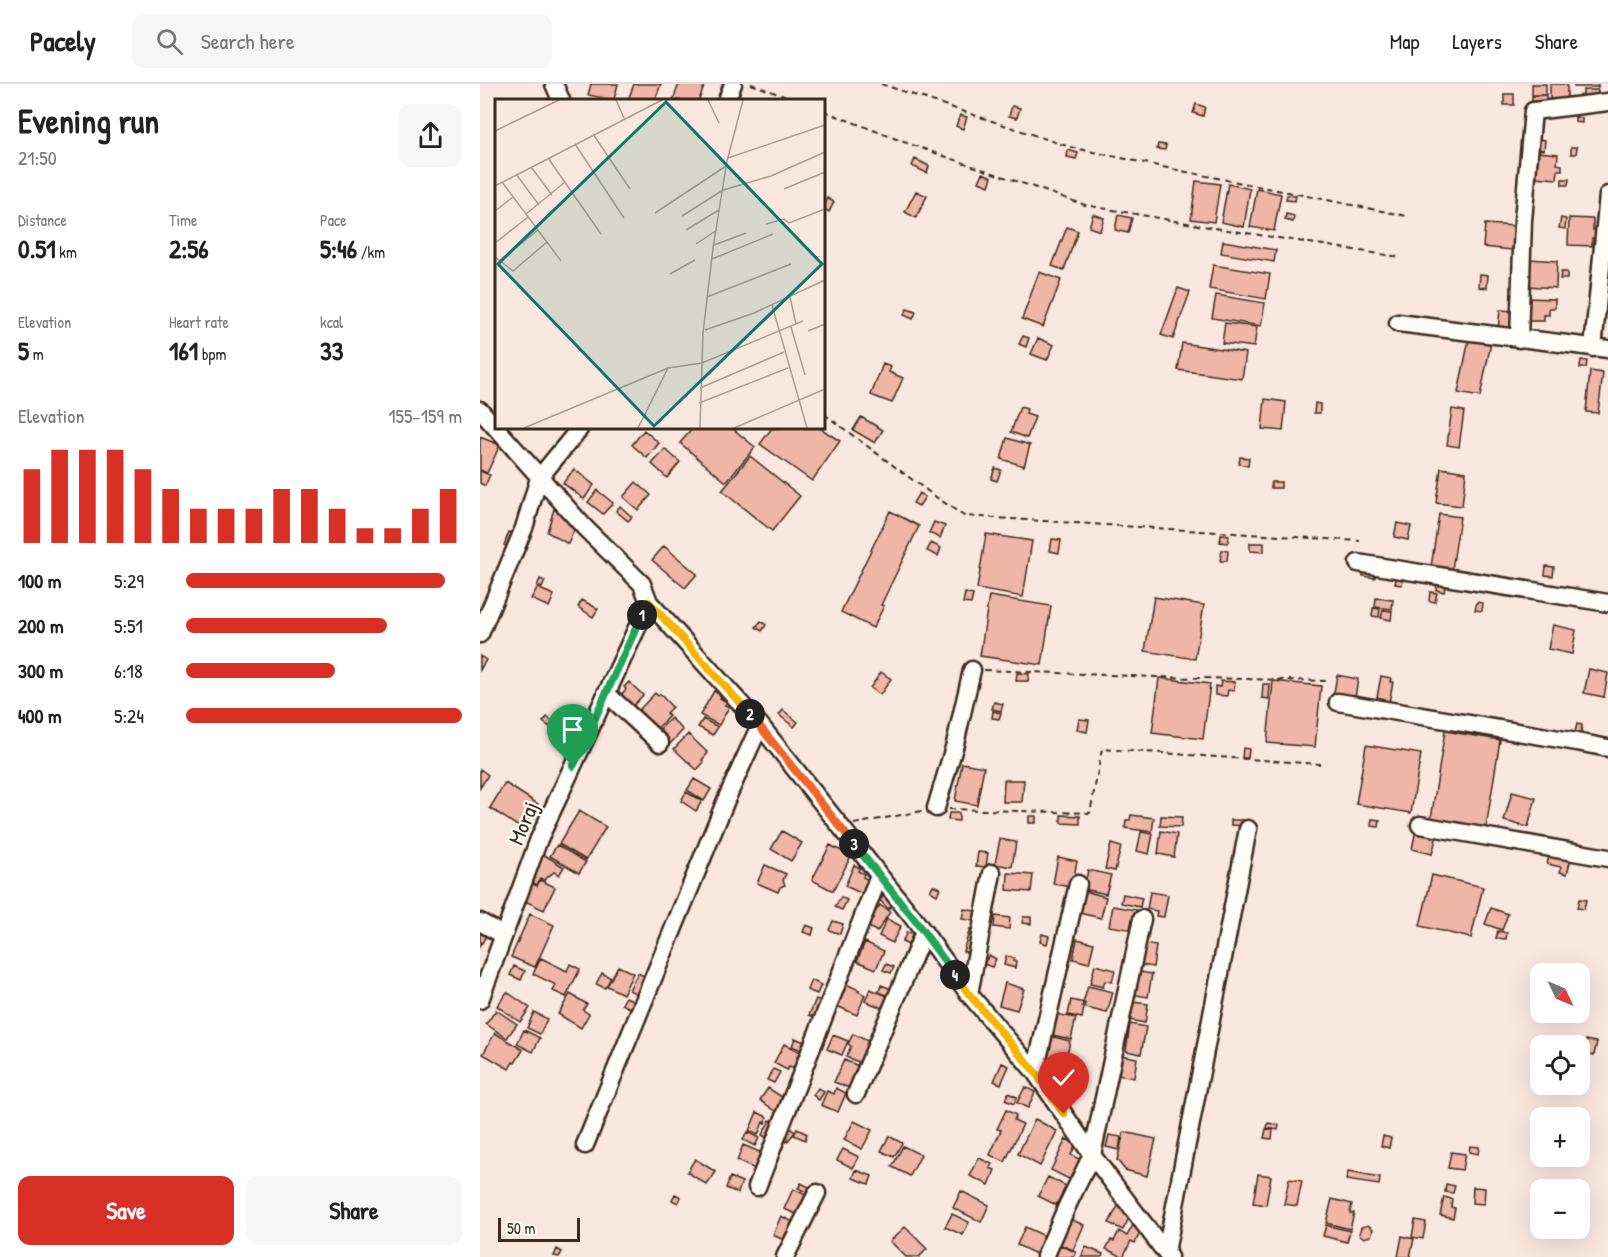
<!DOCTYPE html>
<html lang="en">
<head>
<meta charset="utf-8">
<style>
  :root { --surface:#fff; --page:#f6f6f6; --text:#222; --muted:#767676; --line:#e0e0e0; --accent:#d93025 }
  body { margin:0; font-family:"Patrick Hand",sans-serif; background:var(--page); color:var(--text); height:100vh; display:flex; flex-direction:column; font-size:22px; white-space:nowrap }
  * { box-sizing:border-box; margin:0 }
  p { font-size:20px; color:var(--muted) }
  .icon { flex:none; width:33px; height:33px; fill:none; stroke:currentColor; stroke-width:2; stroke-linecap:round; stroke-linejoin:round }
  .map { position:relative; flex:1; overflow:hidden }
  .panel { display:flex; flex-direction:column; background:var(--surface); width:480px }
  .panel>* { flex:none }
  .needle { width:39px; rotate:134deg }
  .tools { position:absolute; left:1050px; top:879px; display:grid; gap:12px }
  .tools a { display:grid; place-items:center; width:60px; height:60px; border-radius:12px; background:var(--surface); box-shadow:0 6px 24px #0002; font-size:30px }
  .scale { position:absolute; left:18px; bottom:15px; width:82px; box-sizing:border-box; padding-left:6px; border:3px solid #3b2a1e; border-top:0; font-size:16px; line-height:21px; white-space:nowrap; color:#3b2a1e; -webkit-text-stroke:4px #fdfcf7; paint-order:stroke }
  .pin { position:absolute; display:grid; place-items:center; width:51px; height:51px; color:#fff; margin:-62px -26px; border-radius:50% 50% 50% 0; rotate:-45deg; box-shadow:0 0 6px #0007 }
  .pin .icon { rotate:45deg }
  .km { position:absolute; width:30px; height:30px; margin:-15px; border-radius:50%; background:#222; color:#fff; font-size:16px; line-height:30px; text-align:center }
  .round { display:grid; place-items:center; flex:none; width:63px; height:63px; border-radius:12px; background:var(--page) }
  .overview { display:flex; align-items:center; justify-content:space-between; height:102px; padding:0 18px }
  h1 { font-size:33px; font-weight:700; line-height:45px }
  .stats { display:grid; grid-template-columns:repeat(3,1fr); gap:9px; height:102px; padding:6px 18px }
  .stats div { display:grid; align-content:center }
  .stats b { font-size:26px; font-weight:700 }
  .stats small { font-size:16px; font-weight:400 }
  .stats p { font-size:16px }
  .chart { height:168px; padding:12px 18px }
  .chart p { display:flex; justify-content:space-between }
  .chart svg { width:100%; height:108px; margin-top:6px; stroke:var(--accent); stroke-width:6 }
  .cta { display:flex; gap:12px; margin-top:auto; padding:12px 18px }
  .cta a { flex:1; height:69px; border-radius:12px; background:var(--accent); color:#fff; font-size:24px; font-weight:700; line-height:69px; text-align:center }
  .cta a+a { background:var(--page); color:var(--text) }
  ul { padding:0 18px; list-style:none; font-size:20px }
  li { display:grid; grid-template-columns:96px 72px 1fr; align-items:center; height:45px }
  li i { height:15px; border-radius:8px; background:var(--accent) }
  header { display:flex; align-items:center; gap:36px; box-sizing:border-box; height:84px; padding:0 30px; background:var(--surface); border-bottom:2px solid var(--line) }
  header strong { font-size:28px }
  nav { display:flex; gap:33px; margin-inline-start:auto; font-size:21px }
  .search { width:420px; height:54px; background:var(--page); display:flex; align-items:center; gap:15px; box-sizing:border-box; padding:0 21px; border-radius:12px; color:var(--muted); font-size:22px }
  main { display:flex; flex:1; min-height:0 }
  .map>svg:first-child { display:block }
  .building { fill:#efb5a7; stroke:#3b2a1e; stroke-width:1.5 }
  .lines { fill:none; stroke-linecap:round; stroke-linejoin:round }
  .minor-casing { stroke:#3b2a1e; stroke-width:21 }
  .path { stroke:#3b2a1e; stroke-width:2; stroke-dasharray:6 4.5; stroke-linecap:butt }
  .minor { stroke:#fdfcf7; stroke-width:16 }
  .split-1-casing { stroke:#fff; stroke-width:12 }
  .split-2-casing { stroke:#fff; stroke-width:12 }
  .split-3-casing { stroke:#fff; stroke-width:12 }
  .split-4-casing { stroke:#fff; stroke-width:12 }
  .split-5-casing { stroke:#fff; stroke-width:12 }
  .split-1 { stroke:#22a559; stroke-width:8 }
  .split-2 { stroke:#f5b400; stroke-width:8 }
  .split-3 { stroke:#f0652b; stroke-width:8 }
  .split-4 { stroke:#22a559; stroke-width:8 }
  .split-5 { stroke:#f5b400; stroke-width:8 }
  .labels { text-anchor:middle; stroke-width:4.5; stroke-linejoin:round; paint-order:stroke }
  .street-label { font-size:22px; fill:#3b2a1e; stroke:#fdfcf7 }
  .inset-road { fill:none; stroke:#ad9b92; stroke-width:1.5 }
  .view { fill:#0f766e; fill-opacity:0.15; stroke:#0f766e; stroke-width:3 }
  .inset-edge { fill:none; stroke:#3b2a1e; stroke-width:3 }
</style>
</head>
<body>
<header>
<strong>Pacely</strong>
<div class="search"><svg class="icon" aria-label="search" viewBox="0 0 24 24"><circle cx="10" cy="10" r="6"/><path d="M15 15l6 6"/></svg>Search here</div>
<nav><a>Map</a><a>Layers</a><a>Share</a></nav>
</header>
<main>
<section class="panel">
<div class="overview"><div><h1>Evening run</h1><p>21:50</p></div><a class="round"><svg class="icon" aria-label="share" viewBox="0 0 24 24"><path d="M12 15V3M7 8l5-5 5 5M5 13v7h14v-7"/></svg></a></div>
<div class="stats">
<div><p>Distance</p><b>0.51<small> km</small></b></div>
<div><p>Time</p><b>2:56</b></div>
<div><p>Pace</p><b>5:46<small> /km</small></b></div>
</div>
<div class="stats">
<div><p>Elevation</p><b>5<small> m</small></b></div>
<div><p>Heart rate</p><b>161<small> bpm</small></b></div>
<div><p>kcal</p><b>33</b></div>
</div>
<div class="chart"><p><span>Elevation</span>155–159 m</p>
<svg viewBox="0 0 160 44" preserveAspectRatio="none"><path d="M5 44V14M15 44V6M25 44V6M35 44V6M45 44V14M55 44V22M65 44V30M75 44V30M85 44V30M95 44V22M105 44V22M115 44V30M125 44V38M135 44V38M145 44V30M155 44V22"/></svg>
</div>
<ul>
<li><b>100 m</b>5:29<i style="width:94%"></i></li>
<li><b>200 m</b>5:51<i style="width:73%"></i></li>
<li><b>300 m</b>6:18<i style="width:54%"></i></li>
<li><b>400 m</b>5:24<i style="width:100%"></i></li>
</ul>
<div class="cta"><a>Save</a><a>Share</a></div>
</section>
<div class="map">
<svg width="1128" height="1173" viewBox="0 0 1128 1173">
  <rect width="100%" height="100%" fill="#f9e7df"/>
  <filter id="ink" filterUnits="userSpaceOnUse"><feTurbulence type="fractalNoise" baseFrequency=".0167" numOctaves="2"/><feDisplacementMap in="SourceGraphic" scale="12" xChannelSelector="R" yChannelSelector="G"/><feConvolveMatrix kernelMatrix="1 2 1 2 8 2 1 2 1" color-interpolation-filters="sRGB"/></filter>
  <g filter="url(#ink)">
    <path class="building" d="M111 0H138L134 16 108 11Z
      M154 0H181L175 16H148Z
      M199 0H225L219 16H193Z
      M1052 0H1066V11H1052Z
      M1070 0H1087V16L1070 15Z
      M1094 0H1118V3H1094Z
      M1103 6H1118V14H1103Z
      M1024 10H1034V21H1024Z
      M1066 11V21H1052V12Z
      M716 20 725 23 723 32 713 29Z
      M532 22 540 24 537 34 529 32Z
      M480 31 487 33 483 45 476 42Z
      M1095 33 1102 34V39L1095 38Z
      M1057 55 1065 56 1064 66 1056 65Z
      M678 60 686 61 685 66 677 65Z
      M1091 63H1097L1096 70H1091Z
      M588 66 598 69 596 75 587 73Z
      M1058 68 1078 70 1077 80 1082 81V86H1078L1077 95 1055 93Z
      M435 75 449 82 447 89 432 82Z
      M503 89 512 93 509 102 499 98Z
      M1082 95H1089L1088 101H1082Z
      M716 97 740 100 734 138 711 135Z
      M748 100 770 105 764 143 741 138Z
      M777 105 801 110 794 147 770 143Z
      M436 107 447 112 436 134 425 128Z
      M807 111 816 112 815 117 806 116Z
      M347 114 354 118 349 128 344 125Z
      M613 130 624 134 620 147 609 143Z
      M806 130 814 132 813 138 805 136Z
      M638 131 652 134 648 149 635 146Z
      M1081 134 1086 135 1085 145 1079 144Z
      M1089 134 1113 135V146H1115V154H1112V162L1088 161Z
      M1005 140 1035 142 1032 166 1003 163Z
      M587 143 598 147 584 186 572 182Z
      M743 157 796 166 794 178 741 169Z
      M1049 175 1077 177 1076 204 1047 202Z
      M733 181 790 190 786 215 729 205Z
      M559 188 581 196 563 243 542 235Z
      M1081 188H1087V195H1080Z
      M1000 190 1008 191 1007 204 999 203Z
      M698 204 710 208 693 255 681 251Z
      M736 211 785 219 781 242 732 234Z
      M1045 214 1075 215V224H1069V231H1064V237H1044Z
      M427 225 436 228 433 235 424 231Z
      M1020 226 1035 227 1034 246 1018 245Z
      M745 239 777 243 774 263 742 259Z
      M543 252 549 254 546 263 539 260Z
      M558 254 574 261 567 276 551 270Z
      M989 255 1011 259 1000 313 978 309Z
      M702 259 766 269 762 295 698 286Z
      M1101 276 1107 277 1106 284H1100Z
      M403 280 411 283 409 288 423 294 412 319 391 311Z
      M1110 287 1123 289 1118 329 1106 328Z
      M785 315 806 318 803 347 782 345Z
      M835 319 840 320V329H834Z
      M540 323 547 325 546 330 555 333 547 354 531 348Z
      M972 325 984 327 979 363 967 361Z
      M381 333 403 346 395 359 373 346Z
      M213 344H252L275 363 246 398 200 359Z
      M292 344H340L360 357 332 397 280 360Z
      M164 346 179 359 167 374 152 361Z
      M0 353 20 361 7 389 0 386Z
      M527 354 550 361 544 382 521 375Z
      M185 365 200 378 187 394 172 380Z
      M270 372 320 412 292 447 242 407Z
      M760 373 769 374 768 382 759 380Z
      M515 384 521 386 517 397 511 395Z
      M961 384 986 388 982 422 956 419Z
      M94 385 114 401 104 415 83 399Z
      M0 387 10 391 5 402 0 399Z
      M156 398 171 411 158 426 143 413Z
      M791 398H801V404H791Z
      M117 406 133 419 123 430 108 418Z
      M439 409 445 413 439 422 433 419Z
      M140 422 152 433 148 437 136 427Z
      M74 425 95 444 88 460 67 448Z
      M410 427 439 442 401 521 404 522 393 544 361 528Z
      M959 430 980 433 972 486 951 483Z
      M454 438 465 442 460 454 449 449Z
      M917 439 931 442 928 456 914 453Z
      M29 448 35 450 30 463 24 461Z
      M506 450 552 457 543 513 497 505Z
      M741 451 749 452 748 459 740 458Z
      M572 455 581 456 579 469 570 467Z
      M451 459 461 464 458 472 447 467Z
      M770 459H784V468L770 467Z
      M184 462 217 490 205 504 172 476Z
      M742 466 748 467 747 477H740Z
      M1066 482 1074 483 1073 492 1065 491Z
      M884 484 896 486 895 494 883 492Z
      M917 490 924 492 922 501 915 500Z
      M60 495 65 497 62 504 57 502Z
      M957 497 966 499 964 508 956 506Z
      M57 504 74 511 69 523 51 515Z
      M950 508 957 509 955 518 949 517Z
      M485 509 493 511 491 520 483 519Z
      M509 512 571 522 562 581 500 572Z
      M674 513 724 521 715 575 665 567Z
      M896 514 913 516 912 525 895 523Z
      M102 516 118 525 113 533 98 523Z
      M997 518 1003 519 1002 527 995 526Z
      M893 524 900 525 899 533 892 532Z
      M903 526 912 527 911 536 901 534Z
      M281 537 286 541 282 547 276 543Z
      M1073 541 1096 546 1092 570 1068 565Z
      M0 572 6 576 0 586Z
      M1109 585 1128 589 1124 613 1104 609Z
      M401 588 411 595 400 611 390 604Z
      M537 589 549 590 548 597H536Z
      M857 591 878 595 875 613 854 609Z
      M901 592 911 594 910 598H913L909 619 903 618 904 615 897 613Z
      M679 594 730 600 723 655 672 649Z
      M741 597 755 598 754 607 748 606 747 612 735 611V602L740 603Z
      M793 597 841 602 835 663 787 659Z
      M149 598 163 611 153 622 141 611 146 605 144 603Z
      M783 600H790L789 615 782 614Z
      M234 607 242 611 240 614 247 618 245 621 249 623 239 641 220 631Z
      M175 609 178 612 180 610 192 623 186 629 189 632 177 645 158 627Z
      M514 618 523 620 521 627 512 625Z
      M303 626 318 638 314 643 299 631Z
      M513 627 521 629 519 635 512 634Z
      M67 633 74 639 70 643 63 638Z
      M81 634 87 639 80 646 74 640Z
      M191 634 203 646 190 660 177 648Z
      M223 635 238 643 233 651 218 643Z
      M599 635 609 636 607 648 597 646Z
      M1097 640 1102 641 1100 653 1094 652Z
      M965 647 1020 656 1006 744 951 735Z
      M208 650 228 669 222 676 224 678 217 686 194 665Z
      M886 661 941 670 931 729 876 720Z
      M763 664 769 665 768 674H762Z
      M482 679 504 683 497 721 475 717Z
      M0 685 8 691 0 704Z
      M214 695 231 705 224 717 207 706Z
      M524 696H544L542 718H523Z
      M25 699 58 720 42 745 10 724Z
      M206 708 222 717 216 727 201 717Z
      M1032 708 1056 714 1048 743 1024 737Z
      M99 727 126 743 106 776 79 760Z
      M469 729H479V737L468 736Z
      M581 731 600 732V740L581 739Z
      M651 731 674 734 672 748 645 744 646 736H650Z
      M549 732H556V739H549Z
      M681 732 702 733 701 743 680 742Z
      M892 735 900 736 899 743 891 742Z
      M751 736H766V742L751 741Z
      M936 746 957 751 952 770 932 765Z
      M302 747 322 759 311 777 291 765Z
      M681 747 697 750 694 773 678 770Z
      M661 748 673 750 669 770 657 767Z
      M520 755 536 758 532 783 515 780Z
      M631 760 641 763 635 787 625 785Z
      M77 761 106 778 99 789 70 772Z
      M350 761 371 772 353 807 332 796Z
      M1071 765 1092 770 1087 790 1080 788 1081 783 1067 780Z
      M498 768 508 769 506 783 496 782Z
      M63 770 84 783 79 791 74 788 64 796 60 794 57 801 50 797 52 789Z
      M578 773 597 777 592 803 573 800Z
      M285 781 306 790 303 796 305 801 300 803 298 808 277 799Z
      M374 781 380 784 378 787 384 790 383 793 389 796 383 810 365 802Z
      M608 786 631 791 626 810 604 805Z
      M528 789 553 791 551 808 527 806Z
      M952 791 1003 803 991 854 940 842Z
      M60 796 75 803 64 826 43 816 51 799 57 802Z
      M453 801 460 804 457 811 450 807Z
      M605 807 626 813 621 834 599 829Z
      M670 808 688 811 684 833 676 832 677 827 667 825Z
      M643 810 662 814 660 823 641 819Z
      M405 811 414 820 408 825 400 816Z
      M361 813 367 816 362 826 355 823Z
      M1099 815 1106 816 1104 825 1097 824Z
      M400 821 410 828 397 848 381 838 388 828 393 831Z
      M633 822 657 826 653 846 629 842Z
      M1011 824 1028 830 1022 846 1005 840Z
      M484 825 495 827 493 837 482 835Z
      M50 830 74 841 55 883 31 873Z
      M515 832 530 834 529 845 514 843Z
      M543 833H551V840L542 839Z
      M407 835 421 842 412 859 399 852Z
      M353 837 363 840 360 850 349 846Z
      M326 841 334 844 332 851 323 848Z
      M0 842 9 847 0 862Z
      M490 845 500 848 493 871 483 867Z
      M1018 847 1027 849 1026 855 1016 854Z
      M427 848 434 851 429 861 422 858Z
      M562 850 569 852 567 860 560 858Z
      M597 855 614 859 609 879 593 875Z
      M385 858 404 867 396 885 377 877Z
      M660 859 676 862 673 883 656 880Z
      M509 871 516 875 512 883 504 880Z
      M526 872 534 874 533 877 536 878 535 884 524 881Z
      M61 874 87 887 90 880 100 885 86 913 73 907 76 901 53 890Z
      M406 880 414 883 411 889 403 886Z
      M615 881 635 886 632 898 625 897 623 903 610 900Z
      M34 882 45 887 41 896 30 891Z
      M138 882 153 889 143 910 127 902Z
      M654 887 672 890 668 913 650 910Z
      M122 889 131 894 125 904 116 900Z
      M158 889 170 895 161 912 149 906Z
      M331 896 341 901 337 910 327 906Z
      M525 899 544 905 537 926 519 921Z
      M366 900 379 906 378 907 385 911 377 931 357 922Z
      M401 901 414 906 411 913 399 908Z
      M608 902 633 908 627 929 602 923Z
      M390 905 410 913 405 925 385 917Z
      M27 908 50 924 40 938 17 922Z
      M90 910 107 920 103 926 109 930 101 944 78 930Z
      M146 913 159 919 155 927 142 920Z
      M336 915 347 919 340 935 329 931Z
      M591 916 605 919 602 934 588 931Z
      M652 918 668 920 665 939 649 936Z
      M16 926 37 940 27 954 6 940Z
      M54 928 67 935 60 950 47 944Z
      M576 930 596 934 591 955 572 951Z
      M650 940 666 943 661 970 646 967Z
      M44 946 60 954 53 968 37 960Z
      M15 949 43 966 35 979 33 978 29 985 3 970Z
      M373 950 390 958 381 979 366 973 371 962 368 960Z
      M353 951 368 957 362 971 347 965Z
      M570 952 590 957 585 980 564 975Z
      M315 954 331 961 328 969 312 962Z
      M1106 956 1117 958 1114 971 1103 969Z
      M304 960 320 968 316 975 319 976 314 985 309 983 307 986 294 979Z
      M641 971 657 974 654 994 637 991Z
      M364 976 381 983 372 1005 354 998Z
      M522 979 529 982 521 1000 514 997Z
      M293 985 300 988 294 999 287 996Z
      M545 1003 555 1008 548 1024 537 1019Z
      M288 1004 305 1015 297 1028 280 1016Z
      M338 1004 344 1008 339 1016 333 1011Z
      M356 1004 366 1009 358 1028 341 1021 347 1007 354 1010Z
      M528 1009 537 1013 534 1020 525 1016Z
      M526 1026 536 1031 534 1036 543 1040 525 1078 510 1071 521 1046 517 1045Z
      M277 1028 287 1033 285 1039 283 1038 278 1051 269 1047Z
      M555 1035 577 1047 560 1082 538 1070Z
      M290 1036 298 1041 290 1056 282 1051Z
      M374 1037 392 1046 382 1065 364 1056Z
      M788 1039 799 1041 798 1046 787 1044Z
      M308 1043 315 1048 307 1058 301 1053Z
      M317 1045 327 1050 325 1056 314 1051Z
      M786 1045 793 1046 792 1055 784 1054Z
      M267 1048 279 1054 275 1062 263 1056Z
      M644 1048 676 1055 667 1092 645 1086 637 1076Z
      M629 1051 641 1053 639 1066 626 1063Z
      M409 1052 422 1059 414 1073 401 1067Z
      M903 1052 911 1054 909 1064 901 1062Z
      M586 1055 596 1060 591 1071 603 1077 593 1097 571 1086Z
      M263 1061 282 1069 275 1085 257 1077Z
      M423 1062 441 1071 430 1092 412 1083Z
      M990 1062 999 1063 998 1070 989 1068Z
      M363 1065 379 1073 373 1084 357 1076Z
      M971 1068 985 1070 982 1086 968 1084Z
      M499 1074 512 1080 510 1084 515 1086 509 1101 490 1092Z
      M215 1075 236 1088 227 1101 207 1088Z
      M376 1086 392 1092 389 1100 373 1094Z
      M868 1088 900 1094 899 1101 866 1096Z
      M778 1090 791 1092 786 1121 773 1119Z
      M250 1093 262 1098 258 1109 246 1104Z
      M568 1093 586 1102 576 1121 558 1112Z
      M809 1095 822 1097 817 1122 804 1120Z
      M321 1099 329 1103 326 1108 318 1104Z
      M966 1100 975 1102 973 1109 965 1108Z
      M993 1103 1005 1104 1004 1120 992 1119Z
      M313 1105 330 1113 322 1130 317 1127 316 1130 304 1125Z
      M481 1107 509 1121 501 1138 473 1124Z
      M195 1110 201 1113 198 1119 192 1116Z
      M964 1113 972 1115 971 1123 975 1124 973 1134 960 1131Z
      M852 1115 872 1120 870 1129H874L870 1145 846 1139Z
      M640 1118 651 1130 643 1146 629 1139Z
      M472 1130 489 1138 483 1151 465 1143Z
      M301 1132 317 1140 306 1157 293 1151Z
      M585 1133 604 1141 593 1166 574 1158Z
      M935 1136 946 1138 943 1155 932 1153Z
      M653 1141 662 1145 655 1159 651 1157 643 1173 626 1165 631 1156 634 1157 639 1147 647 1152Z
      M846 1141 870 1147 867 1158 843 1152Z
      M888 1141 893 1145 891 1152 884 1154 879 1150 881 1143Z
      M425 1143 447 1165 439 1173H426L410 1157Z
      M545 1143 565 1152 556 1170 537 1161Z
      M922 1152 934 1155 930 1173H918Z
      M576 1160 596 1168 594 1173H571Z
      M606 1163 623 1170 622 1173H601Z
      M77 1165 82 1168 79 1173 74 1172Z"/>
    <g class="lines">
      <g class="minor-casing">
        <path id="minor" d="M74 0 81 16
          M247 16 253 0
          M918 239 1128 265
          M1039 255 1043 136 1053 27 1128 18
          M1113 264 1128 111
          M0 326 105 444 162 500 169 518 280 641 434 835 489 910 555 988 612 1071 689 1173
          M878 479 1128 519
          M0 550 44 444 59 394 100 344
          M126 609 180 659
          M858 618 1097 658 1128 664
          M456 724 475 660 492 586
          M940 741 1128 774
          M0 838 23 851
          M489 910 512 789
          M0 916 59 755 169 518
          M555 988 598 800
          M376 1010 444 848
          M105 1061 246 716 280 641
          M277 1103 399 792
          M686 1168 768 745
          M305 1173 337 1109
          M565 1173 588 1120 612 1071 662 835"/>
      </g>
      <path class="path" d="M271 0 315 16
        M401 0 590 63 697 86 927 132
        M344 27 424 58 605 121 735 144 919 173
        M344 330 453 411 484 432 880 457
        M504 586 676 593 849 597
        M469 725 610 729 622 665 840 680
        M374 740 442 727"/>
      <use href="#minor" class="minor"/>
    </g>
  </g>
  <g class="lines" filter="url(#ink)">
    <g class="split-1-casing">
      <path id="split-1" d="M93 682 162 531"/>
    </g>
    <g class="split-2-casing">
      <path id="split-2" d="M162 531 169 518 270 630"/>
    </g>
    <g class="split-3-casing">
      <path id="split-3" d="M270 630 374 760"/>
    </g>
    <g class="split-4-casing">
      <path id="split-4" d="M374 760 434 835 475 891"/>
    </g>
    <g class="split-5-casing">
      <path id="split-5" d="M475 891 489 910 555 988 584 1030"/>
    </g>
    <use href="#split-1" class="split-1"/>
    <use href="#split-2" class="split-2"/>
    <use href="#split-3" class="split-3"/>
    <use href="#split-4" class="split-4"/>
    <use href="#split-5" class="split-5"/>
  </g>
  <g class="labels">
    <g class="street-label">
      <text transform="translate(43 739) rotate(-67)" y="8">Moraj</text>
    </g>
  </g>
  <g transform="translate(15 15)">
    <rect width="330" height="330" fill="#f9e7df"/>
    <path class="inset-road" d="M121 1 129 19M213 1 224 24M0 32 64 1M98 35 135 90M80 45 129 119M53 59 106 135M233 59 330 26M36 68 57 96M21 75 44 106M7 83 31 115 70 83M0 87 167 1M289 90 330 73M0 112 18 98M160 114 231 67M31 115 66 162M187 117 228 91 276 77 330 53M271 125 289 120 294 124 330 110M191 131 224 111M0 144 33 118M201 145 222 131M219 146 251 134M0 158 18 172 52 143M217 160 278 135M4 162 43 131M175 175 200 161M212 198 296 165M295 198 301 225M277 206 312 329M296 228 310 276M210 231 259 214 330 181M313 232 330 225M205 289 289 253M204 304 293 269M29 329 173 269 207 264 308 222M143 329 173 269M205 329 208 234 218 149 232 62 248 1M239 329 330 290"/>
    <path class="view" d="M171 3 327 165 159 327 3 165Z"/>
    <rect width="330" height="330" class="inset-edge"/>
  </g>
</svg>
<div class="tools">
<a><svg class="needle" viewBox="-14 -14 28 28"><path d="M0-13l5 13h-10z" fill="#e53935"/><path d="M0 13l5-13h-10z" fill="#767676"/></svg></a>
<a><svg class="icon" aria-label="locate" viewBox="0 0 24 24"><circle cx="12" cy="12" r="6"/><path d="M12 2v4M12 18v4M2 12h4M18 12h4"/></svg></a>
<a>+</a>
<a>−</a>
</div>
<div class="scale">50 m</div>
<div class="pin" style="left:93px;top:682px;background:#1e9e55"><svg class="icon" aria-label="arrive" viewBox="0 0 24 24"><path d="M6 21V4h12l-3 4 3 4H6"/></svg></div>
<div class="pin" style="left:584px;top:1030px;background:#d93025"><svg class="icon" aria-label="check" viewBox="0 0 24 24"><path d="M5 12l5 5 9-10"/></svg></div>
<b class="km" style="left:162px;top:531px">1</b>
<b class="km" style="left:270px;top:630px">2</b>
<b class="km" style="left:374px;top:760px">3</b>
<b class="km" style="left:475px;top:891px">4</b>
</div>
</main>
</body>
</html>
